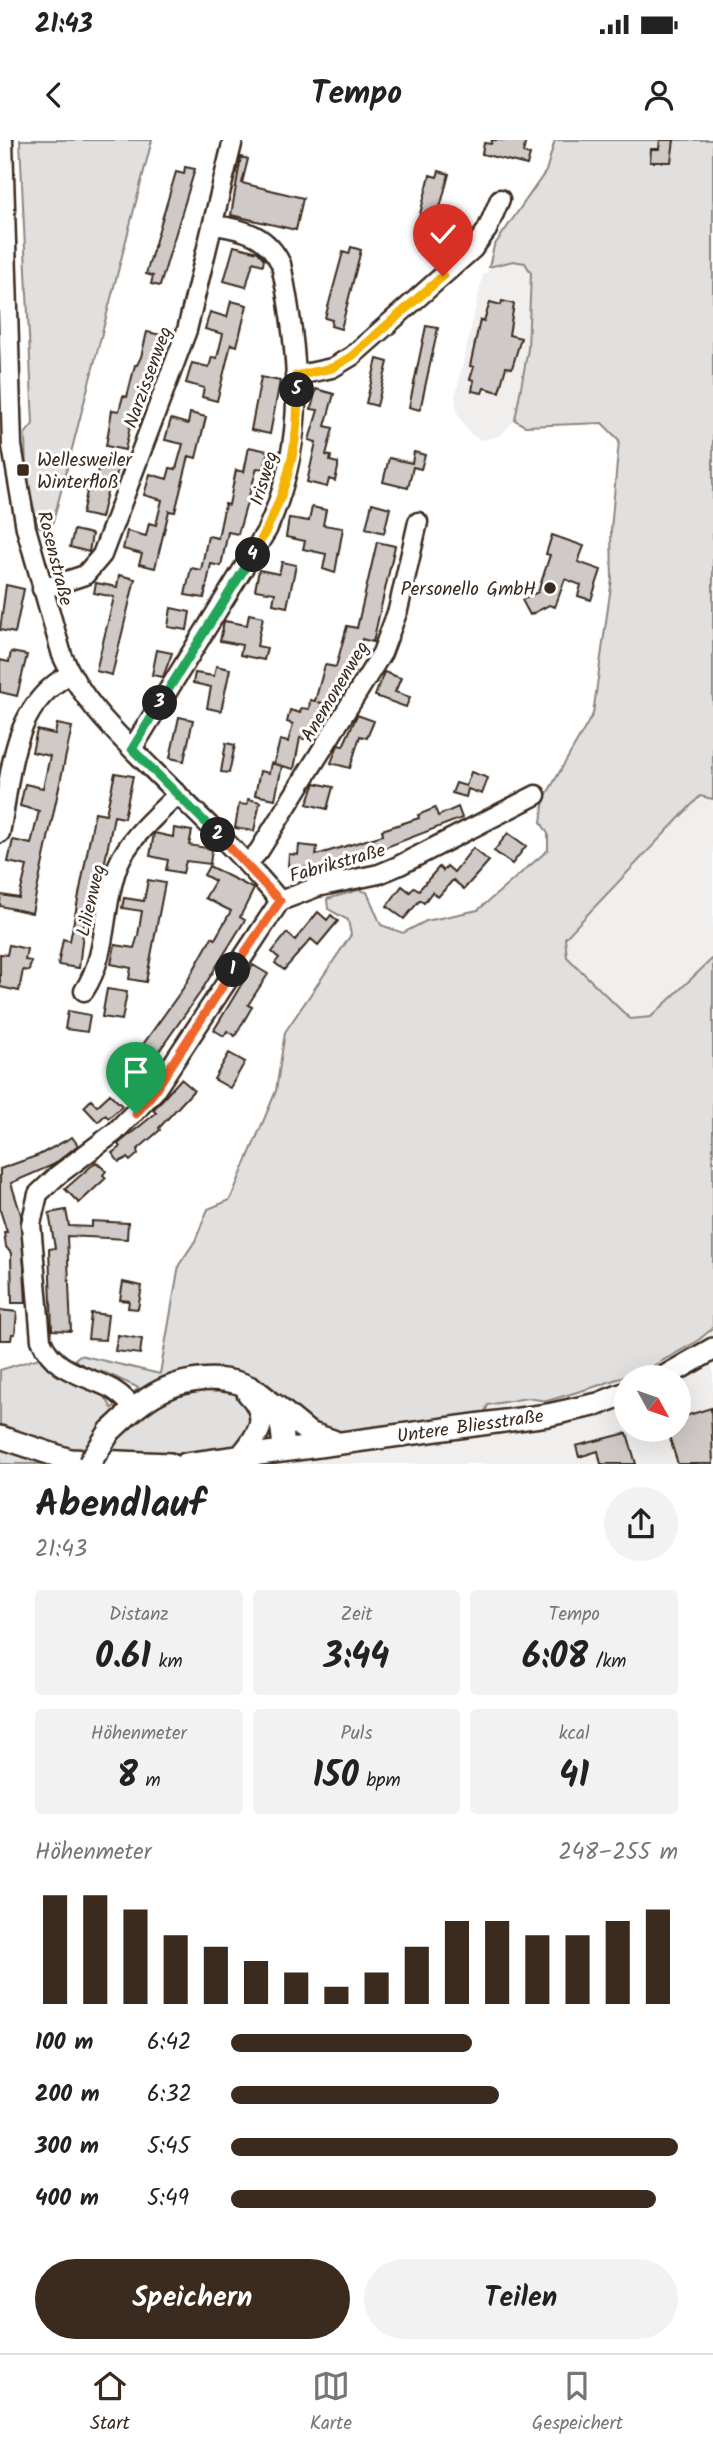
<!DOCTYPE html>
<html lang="de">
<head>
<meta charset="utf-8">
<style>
  :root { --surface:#fff; --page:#f2f2f2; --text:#222; --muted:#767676; --line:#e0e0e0; --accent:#3b2a1e }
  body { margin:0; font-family:Kalam,sans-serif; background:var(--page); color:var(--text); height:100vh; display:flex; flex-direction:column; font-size:26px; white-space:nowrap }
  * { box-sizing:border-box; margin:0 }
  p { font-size:23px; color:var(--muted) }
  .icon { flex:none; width:38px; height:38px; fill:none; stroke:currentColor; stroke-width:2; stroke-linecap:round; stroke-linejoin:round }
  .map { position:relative; height:1324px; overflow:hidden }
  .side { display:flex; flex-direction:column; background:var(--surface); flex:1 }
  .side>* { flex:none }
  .needle { width:46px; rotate:130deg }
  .fabs { position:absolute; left:614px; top:1225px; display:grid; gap:14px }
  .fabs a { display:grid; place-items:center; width:77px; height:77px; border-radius:50%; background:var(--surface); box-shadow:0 7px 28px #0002; font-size:35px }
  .pin { position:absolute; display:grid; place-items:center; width:60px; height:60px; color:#fff; margin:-72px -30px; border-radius:50% 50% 50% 0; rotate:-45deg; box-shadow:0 0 7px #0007 }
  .pin .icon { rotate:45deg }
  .km { position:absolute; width:35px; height:35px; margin:-18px; border-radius:50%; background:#222; color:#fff; font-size:19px; line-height:35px; text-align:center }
  .round { display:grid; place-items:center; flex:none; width:74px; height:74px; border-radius:37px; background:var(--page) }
  .head { display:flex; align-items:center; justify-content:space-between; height:119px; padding:0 35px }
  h1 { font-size:38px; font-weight:600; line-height:52px }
  .metrics { display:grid; grid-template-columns:repeat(3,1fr); gap:10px; height:119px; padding:7px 35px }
  .metrics div { display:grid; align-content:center; border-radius:7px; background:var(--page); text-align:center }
  .metrics b { font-size:35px; font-weight:600 }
  .metrics small { font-size:19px; font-weight:400 }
  .metrics p { font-size:19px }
  .chart { height:196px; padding:14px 35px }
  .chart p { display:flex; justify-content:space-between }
  .chart svg { width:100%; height:126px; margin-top:7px; stroke:var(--accent); stroke-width:6 }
  .button { display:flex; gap:14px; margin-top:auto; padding:14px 35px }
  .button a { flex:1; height:80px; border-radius:42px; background:var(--accent); color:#fff; font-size:28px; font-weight:600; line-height:80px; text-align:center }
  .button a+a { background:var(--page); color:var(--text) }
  ul { padding:0 35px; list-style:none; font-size:23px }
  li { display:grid; grid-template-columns:112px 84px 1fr; align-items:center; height:52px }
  li i { height:18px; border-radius:9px; background:var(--accent) }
  .status { display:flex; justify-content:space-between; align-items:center; height:49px; padding:0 35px; background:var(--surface); direction:ltr }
  .status svg { height:19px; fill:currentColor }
  header { display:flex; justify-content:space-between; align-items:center; height:91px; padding:0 35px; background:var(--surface); font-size:32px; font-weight:600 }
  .dock { display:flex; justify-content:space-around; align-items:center; height:98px; border-top:2px solid var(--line); background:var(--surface); font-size:19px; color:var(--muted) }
  .dock a { display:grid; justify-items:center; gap:4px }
  .dock .selected { color:var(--accent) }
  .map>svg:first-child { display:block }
  .built { fill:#f1efee; fill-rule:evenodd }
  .green { fill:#e2e0de; stroke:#8e857e; stroke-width:2 }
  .building { fill:#cfcac7; stroke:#3b2a1e; stroke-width:2 }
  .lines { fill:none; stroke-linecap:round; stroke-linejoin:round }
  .minor-casing { stroke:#3b2a1e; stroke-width:23 }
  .major-casing { stroke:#3b2a1e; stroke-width:26 }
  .minor { stroke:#fff; stroke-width:18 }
  .major { stroke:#fff; stroke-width:21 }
  .major-bridge-casing { stroke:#3b2a1e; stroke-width:26; stroke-linecap:butt }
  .major-bridge { stroke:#fff; stroke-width:21 }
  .split-1-casing { stroke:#fff; stroke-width:14 }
  .split-2-casing { stroke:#fff; stroke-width:14 }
  .split-3-casing { stroke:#fff; stroke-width:14 }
  .split-4-casing { stroke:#fff; stroke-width:14 }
  .split-5-casing { stroke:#fff; stroke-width:14 }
  .split-6-casing { stroke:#fff; stroke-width:14 }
  .split-1 { stroke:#f0652b; stroke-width:9 }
  .split-2 { stroke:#f0652b; stroke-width:9 }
  .split-3 { stroke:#22a559; stroke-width:9 }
  .split-4 { stroke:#22a559; stroke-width:9 }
  .split-5 { stroke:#f5b400; stroke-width:9 }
  .split-6 { stroke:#f5b400; stroke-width:9 }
  .poi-dot { fill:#3b2a1e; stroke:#fff; stroke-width:2.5 }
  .labels { text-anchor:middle; stroke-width:6; stroke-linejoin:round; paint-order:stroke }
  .street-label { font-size:19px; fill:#3b2a1e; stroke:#fff }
  .poi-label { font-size:19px; fill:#3b2a1e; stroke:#fff; text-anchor:start }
</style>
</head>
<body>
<div class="status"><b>21:43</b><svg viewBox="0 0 49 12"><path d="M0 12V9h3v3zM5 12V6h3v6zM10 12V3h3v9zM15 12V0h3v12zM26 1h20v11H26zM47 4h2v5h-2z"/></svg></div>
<header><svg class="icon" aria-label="back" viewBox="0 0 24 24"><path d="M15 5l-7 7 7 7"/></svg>Tempo<svg class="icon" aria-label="person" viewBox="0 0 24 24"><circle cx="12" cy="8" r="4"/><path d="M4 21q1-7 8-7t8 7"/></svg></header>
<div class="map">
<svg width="713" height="1324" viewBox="0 0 713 1324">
  <rect width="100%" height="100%" fill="#fff"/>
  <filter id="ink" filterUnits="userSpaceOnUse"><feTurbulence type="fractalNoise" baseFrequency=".0143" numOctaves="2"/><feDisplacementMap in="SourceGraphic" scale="14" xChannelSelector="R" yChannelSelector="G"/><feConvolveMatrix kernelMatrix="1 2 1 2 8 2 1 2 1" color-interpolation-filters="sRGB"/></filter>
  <g filter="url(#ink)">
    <path class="built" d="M513 120 525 123 531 133 528 209 515 280 500 296 481 300 470 294 457 273 455 257 483 135 495 124Z
      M700 656 713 659V818L651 877 630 879 567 817 565 798Z
      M713 1188V1324H181L527 1258 547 1261 649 1228 696 1202ZM626 1237H679V1290H626Z"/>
    <path class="green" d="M20 0H152L52 386 44 389 38 386 26 334 25 294 33 284Z
      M555 0H713V659L700 656 565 798 567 817 630 879 651 877 713 818V1188L696 1202 649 1228 594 1247 547 1261 527 1258 488 1265 481 1281 181 1324H0V1230L42 1217 76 1244 105 1257 112 1268 139 1248 106 1233 78 1226 75 1219 80 1215 160 1234 179 1125 195 1101 208 1069 230 1060 276 951 285 892 351 795 348 780 328 769 327 759 359 750 367 752 381 785 403 793 426 781 478 770 548 710V694L541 682 544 659 593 574 612 439 611 390 619 300 602 283 525 286 515 280 528 209 531 133 525 123 513 121 489 127 494 106 546 31Z"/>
    <path class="building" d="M492 0H526L523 13 530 15 527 25 482 14 484 3 491 4Z
      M660 0H674L671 22H650L651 9H659Z
      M241 17 248 19 242 43 303 58 296 90 231 75Z
      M185 27 195 29 160 146 151 144 153 136 146 134 176 32 184 34Z
      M439 31 449 34 428 113 418 110 420 103 413 101 430 35 437 37Z
      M234 106 258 112 264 119 263 125 253 122 246 147 224 141Z
      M351 107 361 110 341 189 331 186 332 180 325 178 343 112 349 114Z
      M231 161 247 165 237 206 231 204 217 261 202 257 204 248 186 243 192 223 209 227 212 217 217 218 223 194 205 189 210 172 227 177Z
      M502 161 514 164 509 195 521 198 512 228 506 227 499 252 484 248 482 253 472 251 474 240 470 239 474 227 470 226 480 180 484 181 490 162 501 165Z
      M426 186 438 188 420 270 409 267Z
      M147 192 166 196 162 213 157 212 149 247 145 246 137 278 132 277 125 310 106 306 112 270 119 271 123 256 127 257 135 225H137L141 217Z
      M377 219 388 222 377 266 366 263Z
      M261 237 280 241 270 294 251 290Z
      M316 249 334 254 325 286 333 288 326 315 331 316 330 321 338 323V328L335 341 329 339 327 347 307 342 316 302 309 300 318 270 311 269Z
      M190 273 206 277 196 318 189 316 175 372 169 371 155 428 139 424 142 414 123 409 127 391 146 396 149 383 156 385 162 360 144 355 150 334 167 339 170 328 176 329 183 304 165 300 171 279 188 284Z
      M249 307 268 311 264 329 257 328 238 394 228 392 221 426 211 424 204 458 185 455 191 428 201 430 208 396 218 398 225 364 229 365 236 330 244 332Z
      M414 312 425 315 421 329 413 327 408 348 383 342 389 318 412 323Z
      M99 324 118 328 114 345 109 344 101 378 82 374 88 347 94 348Z
      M372 363 390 368 384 393 366 388Z
      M312 367 326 370 323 385 343 388 335 433 323 429 326 414 303 409 305 401 286 397 289 378 309 381Z
      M74 390 92 394 89 412 70 407Z
      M552 395 584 406 578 422 601 430 591 460 578 456 581 445 565 439 555 467 549 465 530 475 522 460 538 452 550 415 546 414Z
      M377 402 395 406 373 502 362 499 354 533 342 531 334 565 318 562 322 563 313 601 300 598 294 629 274 624 280 600 288 602 293 584 287 582 290 570 300 573 301 568 309 569 310 560 315 561 325 525 336 527 347 486 357 488Z
      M282 422 296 425 287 467 273 464 275 453 255 450 259 430 279 434Z
      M119 435 135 439 112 535 96 531 114 457 94 453 96 443 117 447Z
      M6 445 24 449 15 493 0 490Z
      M171 468 190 472 187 490 168 487Z
      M249 474 263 477 257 506 267 508 264 520 240 515 242 505 220 501 224 481 247 485Z
      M157 510 172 513 163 537 152 535Z
      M11 512 27 515 17 556 0 552V520L9 522Z
      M216 526 230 529 221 571 207 568 211 547 193 543 195 533 214 536Z
      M384 532 401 538 395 552 410 557 406 567 375 556Z
      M357 575 374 581 367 598 360 596 350 628 331 623 338 605 343 606Z
      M179 577 193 580 184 621 170 618Z
      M57 584 72 587 32 773 0 766V762L1 755 19 758 27 726 8 722 13 700 31 704 39 671 20 666 25 644 43 648 45 639 50 616 32 612 37 590 55 594Z
      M226 603 235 605 229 633 221 632Z
      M271 623 282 626 275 659 255 655 260 631 269 633Z
      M471 632 488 638 482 654 468 649 466 657 452 653 456 643 466 646Z
      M115 633 133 636 124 678 114 676 92 786 84 784 79 828 58 825 63 799 70 801 95 672 106 674Z
      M315 643 333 647 327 669 307 664Z
      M248 659 260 662 254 691 235 688 239 664 247 665Z
      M458 667 462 678 381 709 382 713 324 729 288 726 289 714 298 715 299 705 317 707 316 715 383 695 382 690 419 678 418 675 435 668 438 676Z
      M174 688 192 691 189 705 212 709 210 724 186 721 183 733 166 730 168 720 150 716 154 693 173 697Z
      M508 693 526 706 512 724 494 711Z
      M473 708 489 721 464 749 453 740 438 757 432 752 424 763 420 760 404 779 387 766 402 746 410 752 414 747 419 750 439 727 443 731 447 726 454 732Z
      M209 726 254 749 240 777 245 780 200 853 133 948 119 938 184 847 212 797 215 799 231 771 205 758 215 741 204 735Z
      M148 740 165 743 146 842 129 839 131 828 111 824 115 805 134 808 138 795 142 771 122 768 124 758 144 761Z
      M318 772 327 780 331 775 338 781 318 805 311 799 284 830 275 823 279 818 272 812 287 793 295 800Z
      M9 805 27 809 25 820 31 821 29 831 23 830 19 851 0 847V814L7 815Z
      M253 825 268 834 248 865 252 867 235 896 227 891 224 896 214 890Z
      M107 849 127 852 122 880 102 877Z
      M68 871 90 875 87 892 65 889Z
      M229 913 245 922 230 948 214 939Z
      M181 939 194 950 159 988 160 990 137 1010 138 1014 130 1021 127 1018 119 1022 112 1013 120 1007 118 1004 156 973 153 970Z
      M110 954 122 966 109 978 105 975 98 982 84 967 91 960 97 966Z
      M72 997 78 1005 72 1010 53 1025 11 1043 21 1075 26 1163H12L11 1113 6 1107 4 1092H7L0 1070V1029L39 1015Z
      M96 1022 106 1031 103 1035 106 1038 79 1063 65 1049Z
      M66 1070 69 1086 92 1087V1081L128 1083 127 1099 67 1096 71 1191 52 1190 49 1109 55 1108 49 1073Z
      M123 1142 142 1146 138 1169 128 1168 129 1161 120 1160Z
      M0 1170 17 1172 15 1194H12L11 1200H0Z
      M91 1173 108 1175 105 1200 88 1199Z
      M118 1195 142 1199 140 1214 115 1211Z
      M711 1268 713 1324H678L667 1290H679V1278Z
      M627 1293 636 1324H601L598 1311 579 1317 576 1306Z"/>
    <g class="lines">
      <g class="minor-casing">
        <path id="minor" d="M3 0 12 306 26 388 62 515C82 562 117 594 152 629 195 672 241 714 280 761
          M295 236 332 228 352 216 473 109 487 90 500 59
          M42 449 85 435 102 415 187 190 233 0
          M132 609 267 390C307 301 300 218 281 124 267 95 244 89 214 85
          M0 693C12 633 10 567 70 534
          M247 724 259 711 382 513 398 470 418 382
          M84 851C109 813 102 766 118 725 129 698 157 675 178 654
          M134 1268C126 1260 118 1251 108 1247 81 1234 54 1231 41 1200L31 1084 38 1054 58 1035 115 992 154 952 280 761 317 747 379 734 398 726 536 655"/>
      </g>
      <g class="major-casing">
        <path id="major" d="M664 1237 713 1209
          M275 1265 309 1293 333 1301
          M110 1291C126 1276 141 1261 161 1251 198 1232 261 1233 279 1278 283 1288 283 1300 284 1310
          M0 1297 70 1320 170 1324
          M241 1316C260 1294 271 1276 248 1253
          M186 1324 548 1275 598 1264 626 1253"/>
      </g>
      <use href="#minor" class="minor"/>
      <use href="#major" class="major"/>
      <g class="major-bridge-casing">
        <path id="major-bridge" d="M89 1324 110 1291"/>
      </g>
      <use href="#major-bridge" class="major-bridge"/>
    </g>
  </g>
  <g class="lines" filter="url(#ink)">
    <g class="split-1-casing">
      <path id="split-1" d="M136 974 154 952 233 830"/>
    </g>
    <g class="split-2-casing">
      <path id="split-2" d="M218 695 280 761 233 830"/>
    </g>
    <g class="split-3-casing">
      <path id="split-3" d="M160 563 132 609 218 695"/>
    </g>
    <g class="split-4-casing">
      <path id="split-4" d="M160 563 253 415"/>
    </g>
    <g class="split-5-casing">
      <path id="split-5" d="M253 415C282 364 301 310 297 250"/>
    </g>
    <g class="split-6-casing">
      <path id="split-6" d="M297 250 296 236 332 228 352 216 443 136"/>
    </g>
    <use href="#split-1" class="split-1"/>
    <use href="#split-2" class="split-2"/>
    <use href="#split-3" class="split-3"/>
    <use href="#split-4" class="split-4"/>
    <use href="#split-5" class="split-5"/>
    <use href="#split-6" class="split-6"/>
  </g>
  <g class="poi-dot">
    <rect x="16" y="323" width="14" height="14" rx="3.5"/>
    <circle cx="550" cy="448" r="7"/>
  </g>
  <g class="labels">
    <g class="street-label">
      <text transform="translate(147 237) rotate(-70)" y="7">Narzissenweg</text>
      <text transform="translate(263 338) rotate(-73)" y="7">Irisweg</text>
      <text transform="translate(56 418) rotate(76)" y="7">Rosenstraße</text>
      <text transform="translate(334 551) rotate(-59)" y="7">Anemonenweg</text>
      <text transform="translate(337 722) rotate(-16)" y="7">Fabrikstraße</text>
      <text transform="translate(90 760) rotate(-77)" y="7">Lilienweg</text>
      <text transform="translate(470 1285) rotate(-8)" y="7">Untere Bliesstraße</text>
    </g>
    <g class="poi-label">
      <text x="37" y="326">Wellesweiler<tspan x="37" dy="22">Winterfloß</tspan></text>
      <text x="536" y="455" text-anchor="end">Personello GmbH</text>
    </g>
  </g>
</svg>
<div class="fabs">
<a><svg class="needle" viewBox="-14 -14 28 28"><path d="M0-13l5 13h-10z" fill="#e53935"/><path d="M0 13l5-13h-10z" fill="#767676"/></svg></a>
</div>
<div class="pin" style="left:136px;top:974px;background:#1e9e55"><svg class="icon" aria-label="arrive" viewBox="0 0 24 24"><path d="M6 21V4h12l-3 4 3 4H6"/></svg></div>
<div class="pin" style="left:443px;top:136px;background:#d93025"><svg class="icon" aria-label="check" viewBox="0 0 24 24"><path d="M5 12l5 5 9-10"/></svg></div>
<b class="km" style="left:233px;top:830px">1</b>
<b class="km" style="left:218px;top:695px">2</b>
<b class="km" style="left:160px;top:563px">3</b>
<b class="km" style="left:253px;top:415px">4</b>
<b class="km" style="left:297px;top:250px">5</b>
</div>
<section class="side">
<div class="head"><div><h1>Abendlauf</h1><p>21:43</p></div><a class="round"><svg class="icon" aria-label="share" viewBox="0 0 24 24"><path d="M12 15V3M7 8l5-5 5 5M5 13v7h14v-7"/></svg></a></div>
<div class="metrics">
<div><p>Distanz</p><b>0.61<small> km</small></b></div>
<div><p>Zeit</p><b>3:44</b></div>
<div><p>Tempo</p><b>6:08<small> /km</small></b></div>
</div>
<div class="metrics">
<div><p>Höhenmeter</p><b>8<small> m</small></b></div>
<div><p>Puls</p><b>150<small> bpm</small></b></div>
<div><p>kcal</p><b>41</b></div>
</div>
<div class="chart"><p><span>Höhenmeter</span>248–255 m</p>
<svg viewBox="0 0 160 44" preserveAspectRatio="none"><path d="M5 44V6M15 44V6M25 44V11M35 44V20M45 44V24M55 44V29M65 44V33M75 44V38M85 44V33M95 44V24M105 44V15M115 44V15M125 44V20M135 44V20M145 44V15M155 44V11"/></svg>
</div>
<ul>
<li><b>100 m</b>6:42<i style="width:54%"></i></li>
<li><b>200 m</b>6:32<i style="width:60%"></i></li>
<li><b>300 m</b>5:45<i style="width:100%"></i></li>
<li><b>400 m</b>5:49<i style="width:95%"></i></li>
</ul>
<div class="button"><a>Speichern</a><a>Teilen</a></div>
</section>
<nav class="dock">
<a class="selected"><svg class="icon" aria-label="home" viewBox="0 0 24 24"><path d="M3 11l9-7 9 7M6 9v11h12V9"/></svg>Start</a>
<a><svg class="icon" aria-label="map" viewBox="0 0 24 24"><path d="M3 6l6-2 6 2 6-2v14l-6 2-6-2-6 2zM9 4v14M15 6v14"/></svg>Karte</a>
<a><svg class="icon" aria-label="saved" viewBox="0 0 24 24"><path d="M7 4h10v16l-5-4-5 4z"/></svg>Gespeichert</a>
</nav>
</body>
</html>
